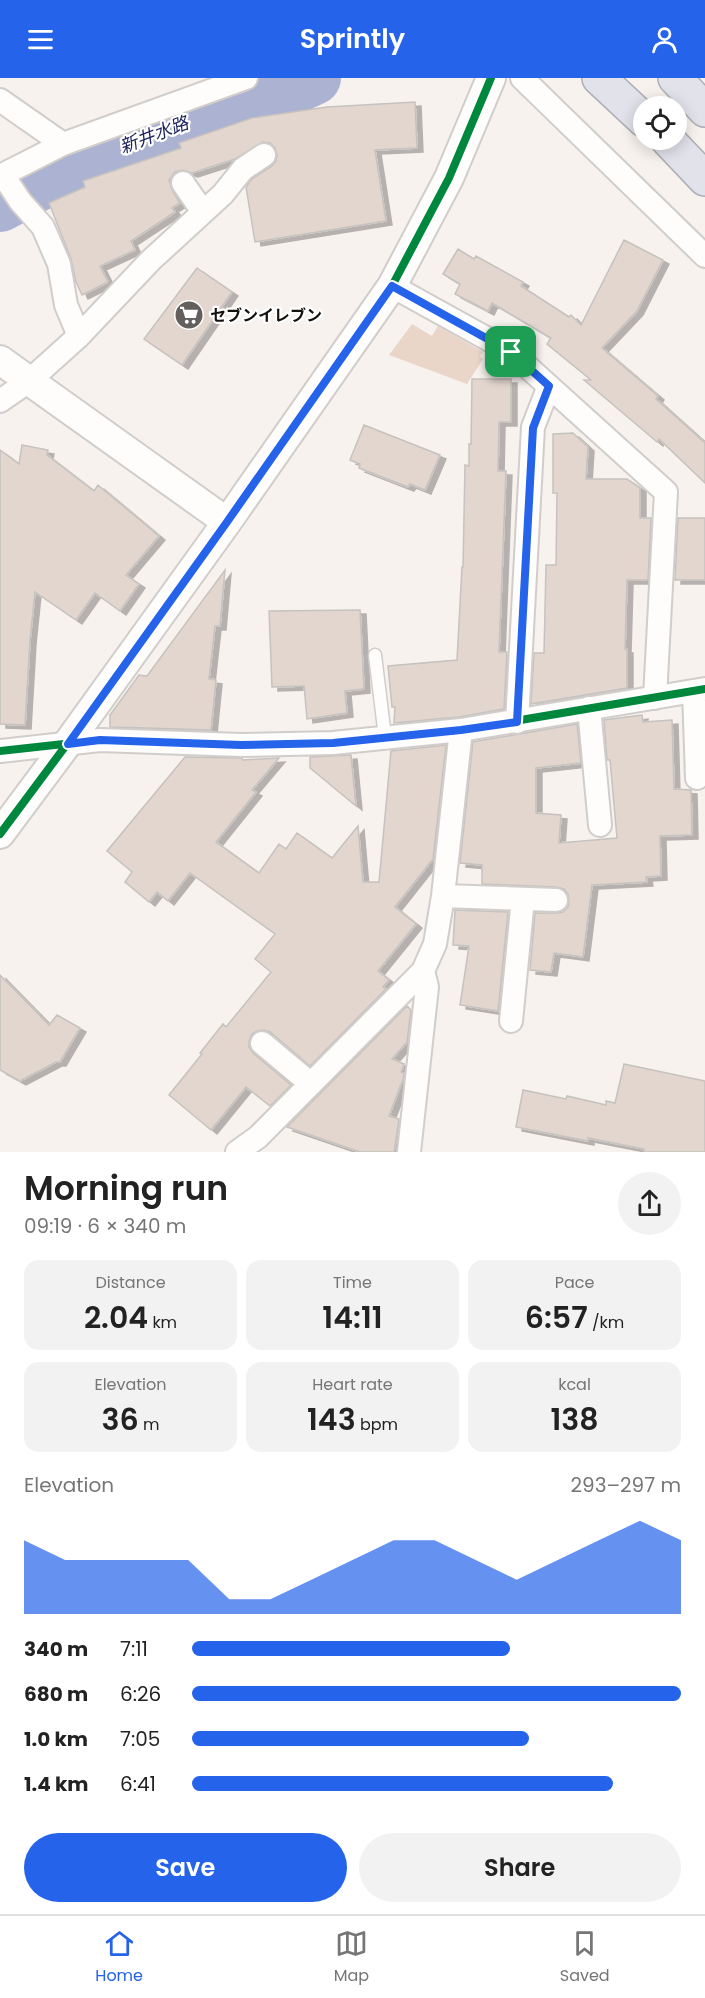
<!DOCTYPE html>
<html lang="en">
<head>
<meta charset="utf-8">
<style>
  :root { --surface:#fff; --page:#f2f2f2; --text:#222; --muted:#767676; --line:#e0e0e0; --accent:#2563eb }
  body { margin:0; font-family:Poppins,"Noto Sans JP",sans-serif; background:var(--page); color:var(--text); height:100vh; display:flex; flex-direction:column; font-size:22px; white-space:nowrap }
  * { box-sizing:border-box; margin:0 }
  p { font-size:20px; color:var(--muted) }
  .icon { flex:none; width:33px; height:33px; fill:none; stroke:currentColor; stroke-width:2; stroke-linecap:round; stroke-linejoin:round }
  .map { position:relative; height:1074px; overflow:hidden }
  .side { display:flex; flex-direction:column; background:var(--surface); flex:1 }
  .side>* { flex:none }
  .buttons { position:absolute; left:633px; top:18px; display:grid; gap:12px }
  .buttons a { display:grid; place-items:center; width:54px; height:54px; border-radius:50%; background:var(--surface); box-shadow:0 3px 15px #0003; font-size:30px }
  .pin { position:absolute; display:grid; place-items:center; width:51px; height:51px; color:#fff; margin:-26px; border-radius:12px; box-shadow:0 3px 9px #0006 }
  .round { display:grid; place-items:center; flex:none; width:63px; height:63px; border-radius:32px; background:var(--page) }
  .head { display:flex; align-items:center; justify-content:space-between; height:102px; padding:0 24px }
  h1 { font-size:33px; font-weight:600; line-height:45px }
  .figures { display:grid; grid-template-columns:repeat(3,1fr); gap:9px; height:102px; padding:6px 24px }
  .figures div { display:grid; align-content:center; border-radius:15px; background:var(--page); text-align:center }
  .figures b { font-size:30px; font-weight:600 }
  .figures small { font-size:16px; font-weight:400 }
  .figures p { font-size:16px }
  .chart { height:168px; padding:12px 24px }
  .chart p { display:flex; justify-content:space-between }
  .chart svg { width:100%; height:108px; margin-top:6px; fill:var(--accent); opacity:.7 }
  .action { display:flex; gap:12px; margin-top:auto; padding:12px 24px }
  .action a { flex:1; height:69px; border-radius:36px; background:var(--accent); color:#fff; font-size:24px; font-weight:600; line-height:69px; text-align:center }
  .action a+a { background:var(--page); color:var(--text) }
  ul { padding:0 24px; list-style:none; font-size:20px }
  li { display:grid; grid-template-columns:96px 72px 1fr; align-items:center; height:45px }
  li i { height:15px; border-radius:8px; background:var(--accent) }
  header { display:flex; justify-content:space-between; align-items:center; height:78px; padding:0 24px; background:var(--accent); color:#fff; font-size:27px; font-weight:600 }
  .menu { display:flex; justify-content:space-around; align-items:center; height:84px; border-top:2px solid var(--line); background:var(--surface); font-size:16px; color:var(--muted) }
  .menu a { display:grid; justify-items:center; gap:3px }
  .menu .current { color:var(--accent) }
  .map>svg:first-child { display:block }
  .green { fill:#e9d6c9 }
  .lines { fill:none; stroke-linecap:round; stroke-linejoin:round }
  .river { stroke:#abb2d2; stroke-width:54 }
  .building { fill:#e2d6ce; stroke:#c6c2bf; stroke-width:1.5; filter:url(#shadow) }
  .service-casing { stroke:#d1cdca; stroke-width:15 }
  .minor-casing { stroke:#d1cdca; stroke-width:26 }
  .tertiary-casing { stroke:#d1cdca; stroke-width:32 }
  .motorway-casing { stroke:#afafb6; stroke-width:36 }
  .service { stroke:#fefdfc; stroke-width:12 }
  .minor { stroke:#fefdfc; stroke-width:22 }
  .tertiary { stroke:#fefdfc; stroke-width:28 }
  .motorway { stroke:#e1e2ea; stroke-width:33 }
  .cycleway-casing { stroke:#fff; stroke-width:11 }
  .cycleway { stroke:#00873e; stroke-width:8 }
  .route-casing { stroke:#fff; stroke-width:12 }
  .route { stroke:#2563eb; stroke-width:8 }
  .labels { text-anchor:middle; stroke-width:4.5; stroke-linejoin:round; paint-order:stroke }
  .poi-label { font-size:16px; font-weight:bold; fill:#13100e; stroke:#fff; text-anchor:start }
  .water-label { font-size:18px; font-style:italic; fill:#1c235c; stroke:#fff }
</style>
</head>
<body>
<header><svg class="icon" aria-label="menu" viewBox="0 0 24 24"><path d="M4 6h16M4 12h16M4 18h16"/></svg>Sprintly<svg class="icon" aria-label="person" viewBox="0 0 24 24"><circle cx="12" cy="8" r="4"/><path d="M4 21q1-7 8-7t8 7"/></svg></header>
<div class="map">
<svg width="705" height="1074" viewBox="0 0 705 1074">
  <defs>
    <filter id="shadow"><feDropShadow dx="6" dy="4" stdDeviation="0" flood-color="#0004"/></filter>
  </defs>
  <rect width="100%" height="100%" fill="#f8f2ee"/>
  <path class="green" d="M412 246 432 258 438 248 483 274 480 278 483 281 467 306 389 277Z"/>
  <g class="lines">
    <path class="river" d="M0 127 48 101 76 90 142 60 288 12 314 0"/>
  </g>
  <path class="building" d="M415 24 417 70 375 72 386 143 255 164 246 109 252 101 272 88 276 83 277 77 275 70 270 65 263 64 235 81 192 95 183 92 175 94 169 102 172 112 180 125 172 130 175 134 131 163 135 172 100 188 108 204 82 217 76 204 71 181 49 125 85 109 83 103 181 70 179 65 252 40 327 29Z
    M624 162 663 182 637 233 602 270 658 318 656 321 705 365V405L659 361 657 364 584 302H591L547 266 551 260 492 225 488 233 455 216 460 206 443 196 458 171 474 181 476 178 523 204 521 208 569 239 571 237 581 247Z
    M197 190 232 214 182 287 144 261Z
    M472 301H511V344H499L498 393H506L499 574H507L504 631 459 639 394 645 395 629H392L388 588 457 582 462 489H463L465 387 469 388V366H471Z
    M364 347 440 377 425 412 410 406 408 409 359 390 360 386 350 382Z
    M573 355 588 369 586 401H627L640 410V440H651L648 502H627L625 571H627V610L531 626 534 575H544L546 487H556L557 415H553V356Z
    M22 367 48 372 47 377 94 413 98 407 159 458 126 497 139 506 120 533 95 515 76 542 35 514 30 562 25 647 0 646V372L19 386Z
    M678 440H705V502H675Z
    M225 492 220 548H215L209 601 216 602 211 652 110 649V637L139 597 147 598Z
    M360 532 364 611 345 613 347 635 307 641 304 608 272 609 269 533Z
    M642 637 643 644 672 642 674 711 691 712 692 757 660 758 661 798 646 799 647 804 592 807 583 879 554 875 551 894 530 892 535 835H556L563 834 568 829 569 823 568 816 564 811 556 809 482 806V787L460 785 473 664 577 646 581 685 536 690V735L561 737 559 765 617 760 610 682H607L604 642Z
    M446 667 433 781 395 829 416 846 378 893 389 902 383 909 386 911 310 988 270 954 264 952 257 953 252 956 249 963V969L253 975 291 1007 270 1028 246 1009 211 1052 169 1017 202 976 200 975 223 946 226 949 271 894 255 881 275 856 190 795 168 823 157 814 149 824 125 804 132 794 107 773 185 679 241 680 243 682 279 680 252 712 256 714 216 764 259 795 279 766 286 771 297 755 332 780 358 748 363 804H379L391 673Z
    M351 677 356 728 310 690V679Z
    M455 832 508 834 498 933 460 927 469 868 453 867Z
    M0 897 49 947 57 937 80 950 60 984H56L20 1003 0 992Z
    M407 928 411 932 407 964 392 981 404 986 401 994 404 995 403 1001 389 1038 399 1041 394 1074H360L287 1049Z
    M624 986 705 1003V1074H644V1071L588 1060V1063L516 1049 523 1012 566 1021 567 1018 606 1027V1023L615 1025Z"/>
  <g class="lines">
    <g class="service-casing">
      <path id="service" d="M375 577 385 659"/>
    </g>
    <g class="minor-casing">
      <path id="minor" d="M522 0 705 178
        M0 22 63 66
        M3 97 20 123 43 149 59 186 66 227 79 258
        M0 98 63 66 246 0
        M183 105 203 134
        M392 208 511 274 666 414 655 620
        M0 323 29 303 79 258 151 182 223 116 243 91 264 77
        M694 613 697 700
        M589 630 600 747
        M517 644 533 349 549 308
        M0 673 100 662 241 667 333 665 461 652 705 611
        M443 818 556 822
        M511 943 523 821
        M262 965 311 1006
        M237 1074 258 1059 423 893 435 866 443 818 461 652
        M409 1074 427 909 423 893"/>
    </g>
    <g class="tertiary-casing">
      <path id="tertiary" d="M0 282 227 444
        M0 756 67 666 227 444 392 208 449 100 491 0"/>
    </g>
    <g class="motorway-casing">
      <path id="motorway" d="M599 0 644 42
        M675 0 705 32
        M668 62 705 101"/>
    </g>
    <use href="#service" class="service"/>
    <use href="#minor" class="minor"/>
    <use href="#tertiary" class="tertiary"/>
    <use href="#motorway" class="motorway"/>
    <g class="cycleway-casing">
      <path id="cycleway" d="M0 673 100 662 241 667 333 665 461 652 705 611
        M0 756 67 666 227 444 392 208 449 100 491 0"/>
    </g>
    <use href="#cycleway" class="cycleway"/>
  </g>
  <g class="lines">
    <g class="route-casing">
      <path id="route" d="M392 208 511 274 549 308 533 350 517 644 461 652 333 665 241 667 100 662 68 666 227 444Z"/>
    </g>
    <use href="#route" class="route"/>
  </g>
  <defs>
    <g id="supermarket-disc" transform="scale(1.5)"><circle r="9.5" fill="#635f5c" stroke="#fff"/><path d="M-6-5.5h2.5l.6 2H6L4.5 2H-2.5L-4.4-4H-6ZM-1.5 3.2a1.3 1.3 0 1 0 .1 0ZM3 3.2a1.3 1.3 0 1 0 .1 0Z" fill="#fff"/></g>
  </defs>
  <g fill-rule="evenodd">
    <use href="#supermarket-disc" x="189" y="237"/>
  </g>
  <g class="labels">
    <g class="poi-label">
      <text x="210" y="243">セブンイレブン</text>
    </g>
    <g class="water-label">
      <text transform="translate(154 57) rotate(-21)" y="6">新井水路</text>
    </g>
  </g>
</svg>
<div class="buttons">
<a><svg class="icon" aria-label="locate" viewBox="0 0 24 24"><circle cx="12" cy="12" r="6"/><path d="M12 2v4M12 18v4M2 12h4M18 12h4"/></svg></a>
</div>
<div class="pin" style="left:511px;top:274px;background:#1e9e55"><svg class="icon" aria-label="arrive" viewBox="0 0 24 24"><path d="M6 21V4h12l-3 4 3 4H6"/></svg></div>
</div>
<section class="side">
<div class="head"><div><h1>Morning run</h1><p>09:19 · 6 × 340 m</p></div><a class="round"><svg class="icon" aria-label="share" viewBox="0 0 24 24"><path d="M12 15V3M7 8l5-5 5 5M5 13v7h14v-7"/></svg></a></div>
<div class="figures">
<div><p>Distance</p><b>2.04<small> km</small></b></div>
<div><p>Time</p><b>14:11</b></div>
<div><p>Pace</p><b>6:57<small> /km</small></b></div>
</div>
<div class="figures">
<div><p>Elevation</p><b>36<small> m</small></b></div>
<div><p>Heart rate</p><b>143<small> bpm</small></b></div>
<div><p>kcal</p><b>138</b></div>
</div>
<div class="chart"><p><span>Elevation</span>293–297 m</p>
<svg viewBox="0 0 160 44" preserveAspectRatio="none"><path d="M0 44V14L10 22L20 22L30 22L40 22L50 38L60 38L70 30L80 22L90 14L100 14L110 22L120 30L130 22L140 14L150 6L160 14V44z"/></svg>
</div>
<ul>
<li><b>340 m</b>7:11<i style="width:65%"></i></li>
<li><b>680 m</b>6:26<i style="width:100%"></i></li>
<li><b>1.0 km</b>7:05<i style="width:69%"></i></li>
<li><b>1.4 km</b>6:41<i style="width:86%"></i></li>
</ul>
<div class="action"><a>Save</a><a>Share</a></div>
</section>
<nav class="menu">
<a class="current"><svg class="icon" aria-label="home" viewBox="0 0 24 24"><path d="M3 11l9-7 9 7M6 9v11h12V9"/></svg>Home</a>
<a><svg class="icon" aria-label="map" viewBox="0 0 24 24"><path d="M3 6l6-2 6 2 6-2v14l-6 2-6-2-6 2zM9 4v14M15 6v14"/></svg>Map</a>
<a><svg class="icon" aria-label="saved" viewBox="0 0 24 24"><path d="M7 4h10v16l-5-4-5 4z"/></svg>Saved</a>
</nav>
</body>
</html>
